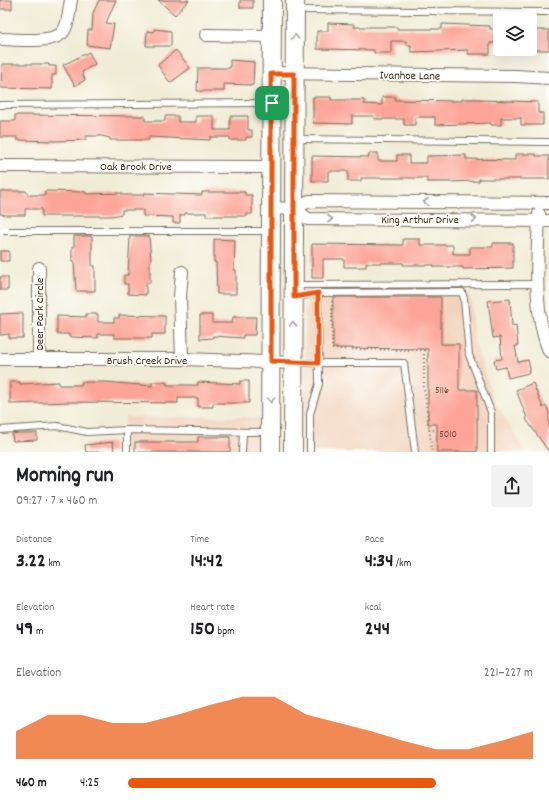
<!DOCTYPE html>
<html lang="en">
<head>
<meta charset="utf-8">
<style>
  :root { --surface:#fff; --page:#f2f2f2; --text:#202124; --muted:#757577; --accent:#ea580c }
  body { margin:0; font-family:Dekko,sans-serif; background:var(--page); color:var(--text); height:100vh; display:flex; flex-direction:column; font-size:15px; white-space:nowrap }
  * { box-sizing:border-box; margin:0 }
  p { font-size:13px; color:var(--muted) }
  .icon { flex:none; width:22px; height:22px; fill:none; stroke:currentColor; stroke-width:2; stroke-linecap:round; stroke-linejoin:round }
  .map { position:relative; height:452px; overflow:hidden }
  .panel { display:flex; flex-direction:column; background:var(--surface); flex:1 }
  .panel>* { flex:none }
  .controls { position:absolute; left:493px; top:12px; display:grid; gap:8px }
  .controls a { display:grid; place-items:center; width:44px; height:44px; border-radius:4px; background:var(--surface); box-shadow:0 4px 16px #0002; font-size:20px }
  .pin { position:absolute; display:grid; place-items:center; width:34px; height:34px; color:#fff; margin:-17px; border-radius:8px; box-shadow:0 2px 6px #0006 }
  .round { display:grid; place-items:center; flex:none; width:42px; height:42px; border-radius:4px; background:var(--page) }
  .headline { display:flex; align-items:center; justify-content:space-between; height:68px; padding:0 16px }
  h1 { font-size:22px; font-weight:800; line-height:30px }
  .stats { display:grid; grid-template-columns:repeat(3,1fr); gap:6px; height:68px; padding:4px 16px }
  .stats div { display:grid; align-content:center }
  .stats b { font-size:20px; font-weight:800 }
  .stats small { font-size:11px; font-weight:400 }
  .stats p { font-size:11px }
  .chart { height:112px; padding:8px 16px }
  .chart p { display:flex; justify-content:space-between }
  .chart svg { width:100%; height:72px; margin-top:4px; fill:var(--accent); opacity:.7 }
  ul { padding:0 16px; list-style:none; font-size:13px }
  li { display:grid; grid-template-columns:64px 48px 1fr; align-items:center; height:30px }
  li i { height:10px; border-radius:5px; background:var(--accent) }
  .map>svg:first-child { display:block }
  .built { fill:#f2d4be }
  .building { fill:#fca497 }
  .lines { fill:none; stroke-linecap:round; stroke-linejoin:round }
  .service-casing { stroke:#7a6e5e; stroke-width:8 }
  .minor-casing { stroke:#7a6e5e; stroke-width:14 }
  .primary-casing { stroke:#7a6e5e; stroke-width:20 }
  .path { stroke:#7a6e5e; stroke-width:2; stroke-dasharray:1 3; stroke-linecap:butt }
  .service { stroke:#fff; stroke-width:6 }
  .minor { stroke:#fff; stroke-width:12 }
  .primary { stroke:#fff; stroke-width:18 }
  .oneway { stroke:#a79f9a }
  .route-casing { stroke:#fff; stroke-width:8 }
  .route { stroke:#ea580c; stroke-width:5 }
  .labels { text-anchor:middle; stroke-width:4; stroke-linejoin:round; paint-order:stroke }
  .number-label { font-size:10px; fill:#6b483c }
  .street-label { font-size:12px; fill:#3b2a1e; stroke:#fdfcf7 }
</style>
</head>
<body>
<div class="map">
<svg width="549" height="452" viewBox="0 0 549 452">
  <rect width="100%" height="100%" fill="#fdfcf7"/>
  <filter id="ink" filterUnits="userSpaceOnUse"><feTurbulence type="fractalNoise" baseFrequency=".025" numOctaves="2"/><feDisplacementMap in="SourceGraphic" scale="8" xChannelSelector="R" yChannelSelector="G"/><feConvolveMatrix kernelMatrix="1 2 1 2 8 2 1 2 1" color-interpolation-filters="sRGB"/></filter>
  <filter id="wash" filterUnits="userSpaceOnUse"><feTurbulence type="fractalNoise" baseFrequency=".012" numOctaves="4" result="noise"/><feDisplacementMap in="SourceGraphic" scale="16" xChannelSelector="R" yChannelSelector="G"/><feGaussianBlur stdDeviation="0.9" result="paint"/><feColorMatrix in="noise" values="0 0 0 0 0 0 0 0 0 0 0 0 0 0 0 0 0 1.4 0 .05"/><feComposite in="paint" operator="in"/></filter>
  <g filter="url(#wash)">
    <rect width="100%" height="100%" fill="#f0ecd6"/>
    <path class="built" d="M306 286 464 287 470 298 474 341 492 396 525 452H304Z
      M125 417H260V452H125Z"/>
    <g id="blocks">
      <path class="building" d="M0 0H12V9H0Z
        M99 0H116L106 23 114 24 110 48 87 45 88 30H92L93 13Z
        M158 0H189L175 15Z
        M240 0H253V8H240Z
        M328 23 354 24V27H397V29H442V24L490 26V29H500V43H490V54H468V50L411 52V45H406V41H391V53H374V50L317 49V31H328Z
        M154 29 171 31V46H146L147 31 154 32Z
        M533 30H549V50H533Z
        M176 50 190 68 170 83 158 65Z
        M89 52 95 64 82 72 85 80 75 86 63 65Z
        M230 60 254 62 253 85 224 84V91H197L198 68H230Z
        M2 64H49V66H56V75H52V89L1 88Z
        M313 97H331V100H364V104L382 105V97H395V100L462 101V99H481V100L538 102V113H543V125H521V118H501V125H491V123L435 125V117H415V125H404V119H374V116H352V124L313 123Z
        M15 115 145 116V121H165V116H178V122H196V116H214V130H230V116H248V130H252V137H246V140H230V137H210V140L149 137V140H110V138L102 136H86V140L56 141 17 140V137H0V121H15Z
        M369 153H378V161H397V155H409V163H427V156L466 155V159L515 160V154H536V156H549V179H479V181L447 182H427V178H361V181H348V171H328V181H312V156L369 157Z
        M0 191H26L28 195H45V191L86 192V194L122 193V195H144V193L202 195V192H245V195H252V214H247V216H206V213H185V215H180V223H173V217L143 216V210H122V214L112 216H42V209H25V215H6L0 214Z
        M74 236H92V266H95V291H76L74 261H72V247H74Z
        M130 236H149L151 261H150V283H146V295L128 294V284H124V275H128Z
        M214 239 235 240 234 270H236V294H217L216 262H214Z
        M403 239H420V245H453V254H470V247H493V243H513V268L463 269V267H434V265H403V263H366V267H344V259H323V278H312V244L403 245Z
        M0 251H9V261H0Z
        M0 277H8V290H0Z
        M333 297H441V344H459V390H477V452H437V424H428V349L333 348Z
        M510 299 512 326 516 325 518 346H515L518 362 528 360 530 369H528L529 373 508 378 506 367 496 369 494 360 502 359 500 337 493 338 488 301Z
        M23 313V338H9V334L0 335V314Z
        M86 314H98V322H114V318H119V315L165 316V334H152V338H114V334H98V338L69 337V334H57V316L86 317Z
        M200 315H212V323H232L233 317H256L255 335H243V338L213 336V338L200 339Z
        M240 381H249V403H213V407H198V398H178V403L71 402 10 404V382H20V384L59 382V385H81L82 382H105L152 386V382H166L167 385H198V382L240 384Z
        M533 383 543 408 546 406 549 412V452L526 419 527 418 516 390Z
        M19 433H37V440L13 441 12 434Z
        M198 437H230V452H135V442H198Z
        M113 442 114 452H86L85 445Z"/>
    </g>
  </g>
  <g filter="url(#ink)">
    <use href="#blocks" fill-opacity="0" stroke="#7a6e5e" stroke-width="1"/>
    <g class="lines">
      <g class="service-casing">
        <path id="service" d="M297 10 549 12
          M0 105 270 103
          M296 139 549 142
          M0 231H268
          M295 285 538 284
          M296 297 318 293 462 292 464 299 469 355 491 412V452
          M295 363H404L415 452
          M0 430 57 426 87 432 127 430 269 432
          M127 430V452
          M242 452 243 432
          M310 452V414L319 384 318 293"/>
      </g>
      <g class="minor-casing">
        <path id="minor" d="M206 35 272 36
          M0 39C15 39 50 44 62 33 69 26 69 9 71 0
          M271 73 516 76 549 78
          M0 166 272 167
          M271 208 294 209 309 201 549 203
          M294 209 308 219 549 221
          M539 214C538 259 532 309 549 351
          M182 272 180 296 182 359
          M0 359H182L293 363
          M39 359V268"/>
      </g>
      <g class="primary-casing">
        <path id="primary" d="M270 452 272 0
          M293 452 295 0"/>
      </g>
      <path class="path" d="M332 301V349L424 350V386L432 452
        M429 430H437"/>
      <use href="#service" class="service"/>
      <use href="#minor" class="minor"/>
      <use href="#primary" class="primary"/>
    </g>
    <defs><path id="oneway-chevron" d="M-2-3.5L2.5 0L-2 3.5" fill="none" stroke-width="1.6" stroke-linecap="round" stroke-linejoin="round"/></defs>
    <g class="oneway">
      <use href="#oneway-chevron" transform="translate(295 37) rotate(-90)"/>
      <use href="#oneway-chevron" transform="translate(426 202) rotate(-180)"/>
      <use href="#oneway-chevron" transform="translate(330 219)"/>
      <use href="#oneway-chevron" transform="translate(474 219)"/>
      <use href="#oneway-chevron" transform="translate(293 324) rotate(-90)"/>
      <use href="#oneway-chevron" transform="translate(271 400) rotate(90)"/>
    </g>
  </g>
  <g class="lines" filter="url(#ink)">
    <g class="route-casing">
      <path id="route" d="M271 74H294V297L318 293V363L271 361Z"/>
    </g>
    <use href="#route" class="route"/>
  </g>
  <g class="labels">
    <g class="number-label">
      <text x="442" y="393">5116</text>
      <text x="448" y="437">5010</text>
    </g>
    <g class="street-label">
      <text transform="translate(410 75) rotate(1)" y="4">Ivanhoe Lane</text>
      <text x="136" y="170">Oak Brook Drive</text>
      <text x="420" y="223">King Arthur Drive</text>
      <text transform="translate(39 314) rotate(-90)" y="4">Deer Park Circle</text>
      <text x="147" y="364">Brush Creek Drive</text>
    </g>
  </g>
</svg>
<div class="controls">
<a><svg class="icon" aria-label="layers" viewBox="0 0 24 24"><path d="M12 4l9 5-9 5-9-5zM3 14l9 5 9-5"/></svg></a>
</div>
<div class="pin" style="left:272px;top:103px;background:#1e9e55"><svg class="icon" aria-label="arrive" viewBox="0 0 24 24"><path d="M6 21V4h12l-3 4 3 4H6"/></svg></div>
</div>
<section class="panel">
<div class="headline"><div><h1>Morning run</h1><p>09:27 · 7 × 460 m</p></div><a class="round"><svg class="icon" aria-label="share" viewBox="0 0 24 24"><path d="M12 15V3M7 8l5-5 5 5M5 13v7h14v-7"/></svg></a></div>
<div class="stats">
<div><p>Distance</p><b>3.22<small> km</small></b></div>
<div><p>Time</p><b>14:42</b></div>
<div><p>Pace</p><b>4:34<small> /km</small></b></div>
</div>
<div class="stats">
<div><p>Elevation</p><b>49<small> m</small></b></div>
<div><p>Heart rate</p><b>150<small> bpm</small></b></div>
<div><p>kcal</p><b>244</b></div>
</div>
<div class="chart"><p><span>Elevation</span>221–227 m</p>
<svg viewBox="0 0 160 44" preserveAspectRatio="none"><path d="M0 44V27L10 17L20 17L30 22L40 22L50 17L60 11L70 6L80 6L90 17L100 22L110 27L120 33L130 38L140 38L150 33L160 27V44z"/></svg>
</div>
<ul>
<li><b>460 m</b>4:25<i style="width:76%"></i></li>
</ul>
</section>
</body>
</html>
